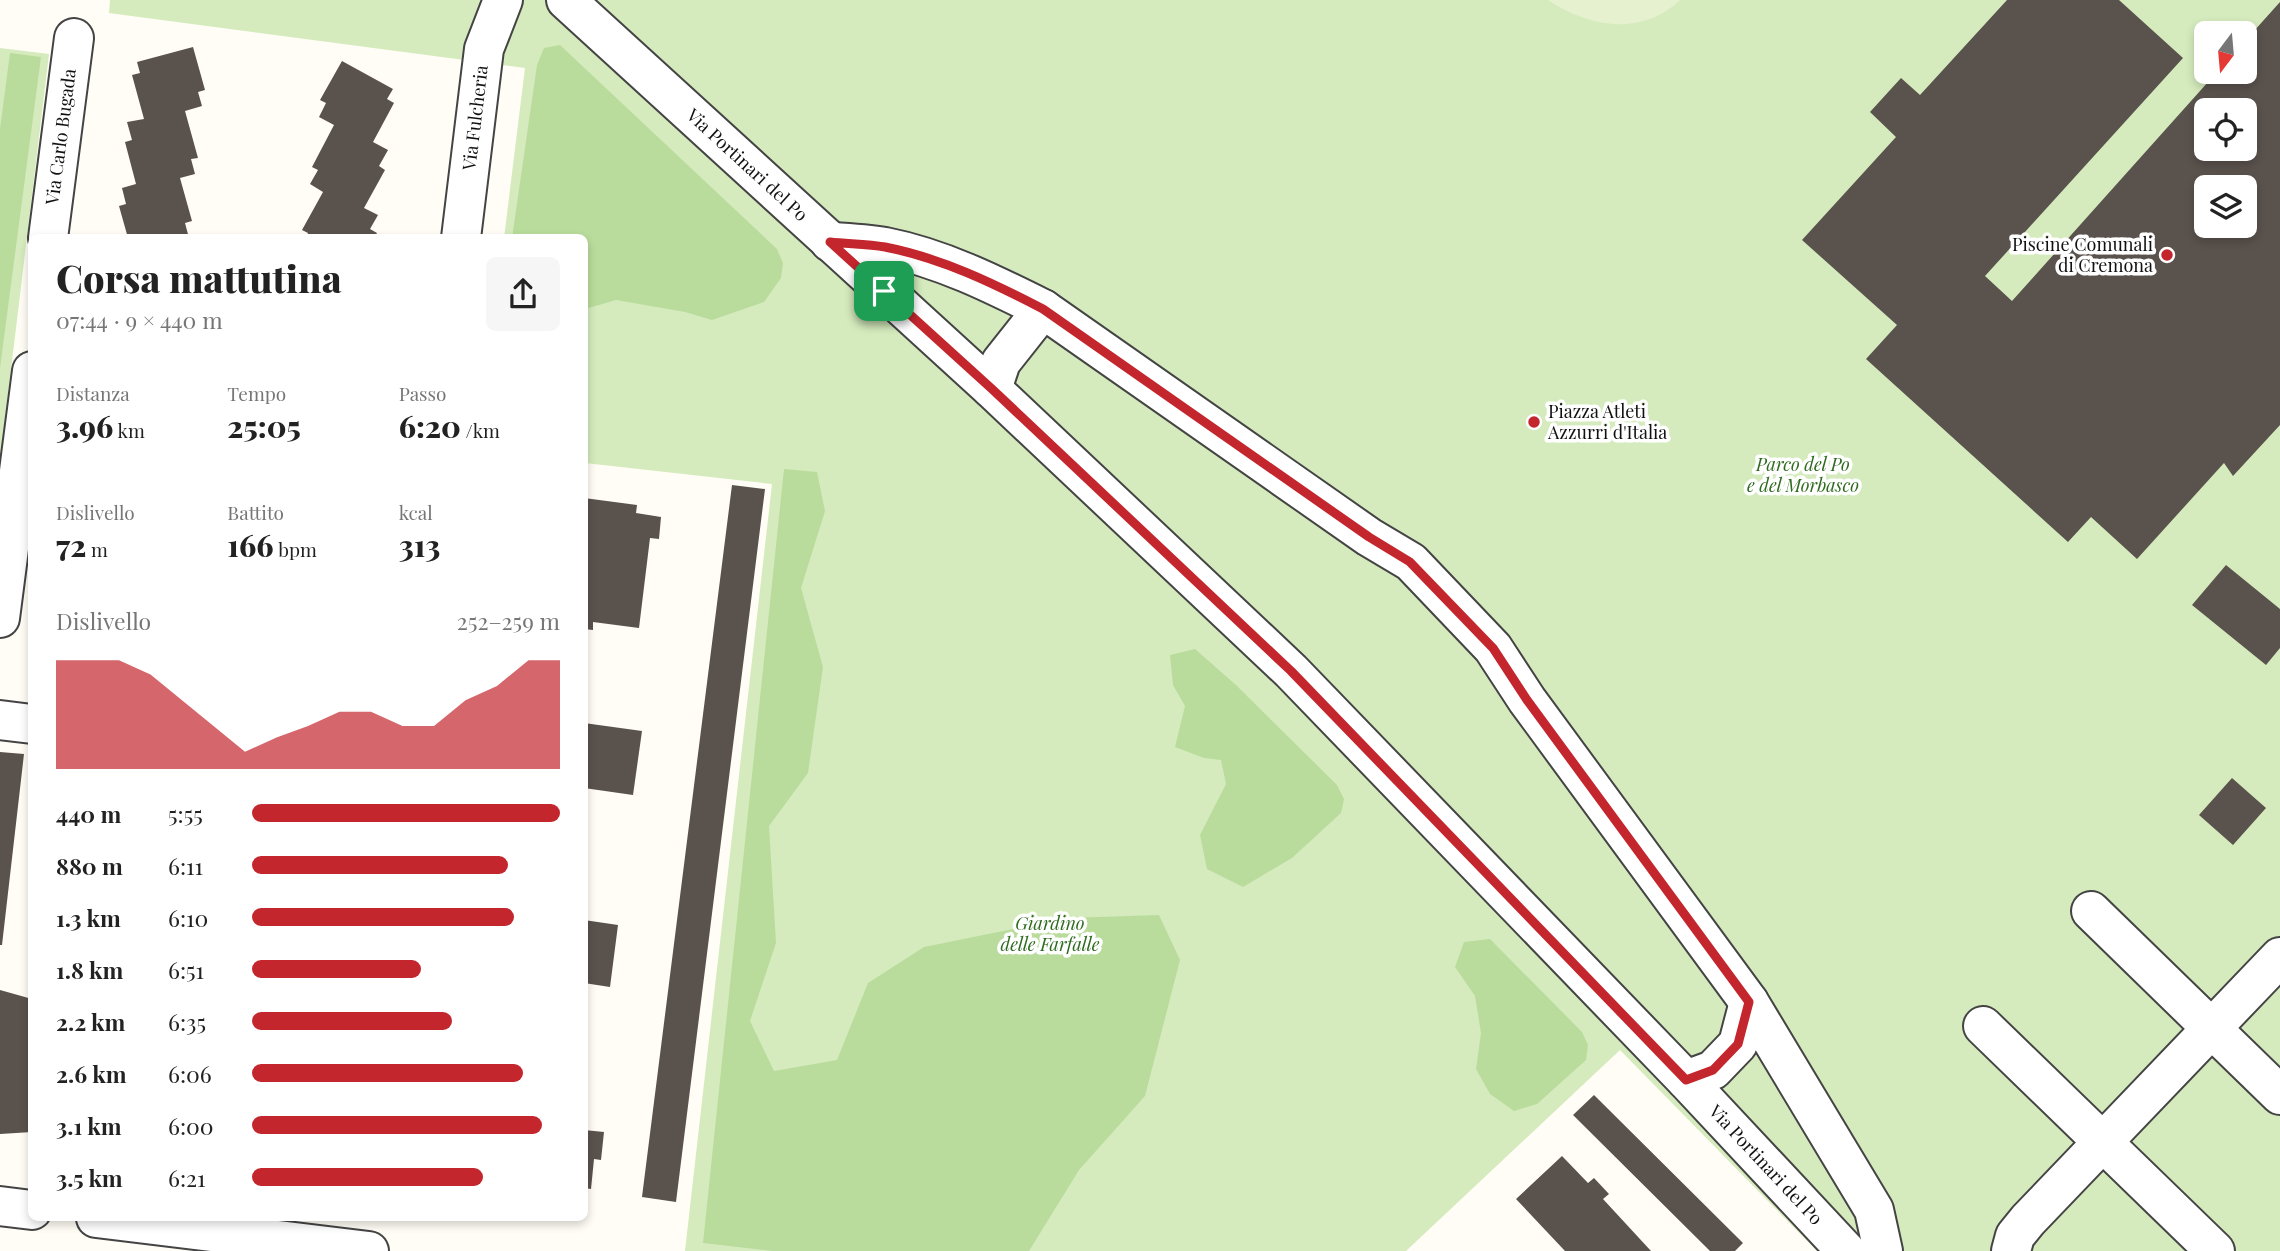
<!DOCTYPE html>
<html lang="it">
<head>
<meta charset="utf-8">
<style>
  :root { --surface:#fff; --page:#f6f6f6; --text:#222; --muted:#767676; --accent:#c4262e }
  body { margin:0; font-family:"Playfair Display",serif; background:var(--page); color:var(--text); height:100vh; display:flex; flex-direction:column; font-size:26px; white-space:nowrap }
  * { box-sizing:border-box; margin:0 }
  p { font-size:23px; color:var(--muted) }
  .icon { flex:none; width:38px; height:38px; fill:none; stroke:currentColor; stroke-width:2; stroke-linecap:round; stroke-linejoin:round }
  .map { position:relative; flex:1; overflow:hidden }
  .drawer { position:absolute; left:28px; top:234px; width:560px; height:987px; display:flex; flex-direction:column; background:var(--surface); border-radius:10px; box-shadow:0 4px 10px #0003 }
  .drawer>* { flex:none }
  .needle { width:46px; rotate:196deg }
  .tools { position:absolute; left:2194px; top:21px; display:grid; gap:14px }
  .tools a { display:grid; place-items:center; width:63px; height:63px; border-radius:10px; background:var(--surface); box-shadow:0 4px 10px #0003; font-size:35px }
  .pin { position:absolute; display:grid; place-items:center; width:60px; height:60px; color:#fff; margin:-30px; border-radius:14px; box-shadow:0 4px 10px #0006 }
  .round { display:grid; place-items:center; flex:none; width:74px; height:74px; border-radius:10px; background:var(--page) }
  .head { display:flex; align-items:center; justify-content:space-between; height:119px; padding:0 28px }
  h1 { font-size:38px; font-weight:800; line-height:52px }
  .metrics { display:grid; grid-template-columns:repeat(3,1fr); gap:10px; height:119px; padding:7px 28px }
  .metrics div { display:grid; align-content:center }
  .metrics b { font-size:30px; font-weight:800 }
  .metrics small { font-size:19px; font-weight:400 }
  .metrics p { font-size:19px }
  .chart { height:196px; padding:14px 28px }
  .chart p { display:flex; justify-content:space-between }
  .chart svg { width:100%; height:126px; margin-top:7px; fill:var(--accent); opacity:.7 }
  ul { padding:0 28px; list-style:none; font-size:23px }
  li { display:grid; grid-template-columns:112px 84px 1fr; align-items:center; height:52px }
  li i { height:18px; border-radius:9px; background:var(--accent) }
  .map>svg:first-child { display:block }
  .green { fill:#d5ebbd; fill-rule:evenodd }
  .forest { fill:#b9dc9c }
  .pitch { fill:#e6f2cf }
  .building { fill:#5a524d; fill-rule:evenodd }
  .lines { fill:none; stroke-linecap:round; stroke-linejoin:round }
  .minor-casing { stroke:#444; stroke-width:42 }
  .minor { stroke:#fff; stroke-width:38 }
  .route-casing { stroke:#fff; stroke-width:14 }
  .route { stroke:#c4262e; stroke-width:9 }
  .poi-dot { fill:#c4262e; stroke:#fff; stroke-width:2.5 }
  .labels { text-anchor:middle; stroke-width:7; stroke-linejoin:round; paint-order:stroke }
  .street-label { font-size:18px; fill:#111; stroke:#fff }
  .poi-label { font-size:18px; fill:#111; stroke:#fff; text-anchor:end }
  .park-label { font-size:18px; font-style:italic; fill:#2f6b1f; stroke:#fff }
</style>
</head>
<body>
<div class="map">
<svg width="2280" height="1251" viewBox="0 0 2280 1251">
  <rect width="100%" height="100%" fill="#fffdf5"/>
  <path class="green" d="M110 0H2280V1251H1817L1620 1050 1406 1251H685L772 484 585 463 584 238H504L525 68 109 13ZM2207 33H2245V72H2207ZM2207 110H2245V149H2207ZM2207 187H2245V226H2207Z
    M0 48 49 54 0 461Z"/>
  <path class="forest" d="M560 45 777 249 783 263 781 278 764 302 712 320 685 312 616 300 585 309 584 238H512L537 65 544 48Z
    M10 53 41 57 0 368V129Z
    M784 469 817 472 825 511 801 588 823 667 808 773 769 826 776 943 750 1021 774 1071 837 1060 868 983 924 947 1067 918 1159 915 1180 960 1145 1096 1079 1170 1029 1251H772L703 1243Z
    M1195 649 1236 685 1337 785 1344 799 1341 813 1292 858 1243 887 1207 869 1200 835 1226 784 1221 760 1204 758 1175 747 1185 706 1173 685 1170 655Z
    M1490 939 1582 1032 1588 1045 1586 1060 1537 1104 1514 1111 1490 1094 1476 1069 1481 1033 1475 996 1455 967 1464 942Z"/>
  <path class="pitch" d="M1548 0H1680C1641 37 1588 27 1548 0Z"/>
  <path class="building" d="M2007 0H2119L2183 58 1985 276 2012 301 2217 72H2245V41L2280 2V425L2233 476 2224 463 2137 559 2091 517 2068 542 1866 359 1897 325 1802 240 1896 137 1870 112 1901 78 1920 95ZM2207 110H2245V149H2207ZM2207 187H2245V226H2207Z
    M193 47 205 90 198 92 202 106 185 111 198 158 191 159 195 174 180 178 192 221 185 223 189 238H128L119 206 126 204 122 188 136 184 125 142 132 140 127 122 144 119 132 75 140 73 137 62Z
    M342 61 393 89 387 99 394 103 373 142 388 150 379 166 385 170 364 208 378 215 370 229 377 233 374 238H306L308 233 302 230 323 192 310 184 318 170 312 167 334 125 319 117 326 103 320 100Z
    M732 485 765 489 676 1202 642 1197Z
    M584 498 637 505 636 513 661 517 659 539 650 538 639 628 593 622V630L584 629Z
    M2226 565 2280 609V648L2266 665 2192 605Z
    M584 723 642 731 633 795 584 788Z
    M0 752 24 754 2 945H0Z
    M2232 778 2266 808 2233 845 2199 815Z
    M584 920 618 925 610 987 584 983Z
    M0 990 32 999V1132L0 1134Z
    M1594 1095 1743 1243 1735 1251H1710L1573 1115Z
    M584 1130 604 1132 601 1160 594 1159 591 1189 584 1188Z
    M1562 1156 1588 1183 1594 1178 1609 1194 1603 1199 1651 1251H1565L1516 1199Z"/>
  <g class="lines">
    <g class="minor-casing">
      <g id="minor">
        <path id="s1" d="M566 0 992 389 1291 671 1686 1080 1846 1251"/>
        <path id="s2" d="M48 238 74 38"/>
        <path id="s3" d="M461 238 484 49 503 0"/>
        <path d="M830 242C848 243 867 244 885 247 941 258 993 284 1043 309L1369 537 1411 562 1493 648 1527 700 1749 1002 1874 1210 1883 1251"/>
        <path d="M992 389 1001 362 1043 309"/>
        <path d="M0 618 32 371"/>
        <path d="M0 720 32 724"/>
        <path d="M2091 911 2280 1095"/>
        <path d="M1983 1026 2215 1251"/>
        <path d="M1686 1080 1713 1070 1738 1044 1749 1002"/>
        <path d="M0 1206 32 1210"/>
        <path d="M96 1218 369 1251"/>
        <path d="M2011 1251 2015 1236 2028 1220 2280 957"/>
      </g>
    </g>
    <use href="#minor" class="minor"/>
  </g>
  <g class="lines">
    <g class="route-casing">
      <path id="route" d="M830 242C848 244 867 244 885 247 941 258 993 283 1043 309L1369 537 1410 562 1493 648 1527 700 1749 1002 1738 1044 1713 1070 1686 1080 1291 671 992 389Z"/>
    </g>
    <use href="#route" class="route"/>
  </g>
  <g class="poi-dot">
    <circle cx="2167" cy="255" r="7"/>
    <circle cx="1534" cy="422" r="7"/>
  </g>
  <g class="labels">
    <g class="street-label">
      <text dy="6" stroke="none"><textPath href="#s3" startOffset="121">Via Fulcheria</textPath></text>
      <text dy="6" stroke="none"><textPath href="#s2" startOffset="102">Via Carlo Bugada</textPath></text>
      <text dy="6" stroke="none"><textPath href="#s1" startOffset="245">Via Portinari del Po</textPath></text>
      <text dy="6" stroke="none"><textPath href="#s1" startOffset="1673">Via Portinari del Po</textPath></text>
    </g>
    <g class="poi-label">
      <text x="2153" y="251">Piscine Comunali<tspan x="2153" dy="21">di Cremona</tspan></text>
      <text x="1548" y="418" text-anchor="start">Piazza Atleti<tspan x="1548" dy="21">Azzurri d'Italia</tspan></text>
    </g>
    <g class="park-label">
      <text x="1803" y="471">Parco del Po<tspan x="1803" dy="21">e del Morbasco</tspan></text>
      <text x="1050" y="930">Giardino<tspan x="1050" dy="21">delle Farfalle</tspan></text>
    </g>
  </g>
</svg>
<div class="tools">
<a><svg class="needle" viewBox="-14 -14 28 28"><path d="M0-13l5 13h-10z" fill="#e53935"/><path d="M0 13l5-13h-10z" fill="#767676"/></svg></a>
<a><svg class="icon" aria-label="locate" viewBox="0 0 24 24"><circle cx="12" cy="12" r="6"/><path d="M12 2v4M12 18v4M2 12h4M18 12h4"/></svg></a>
<a><svg class="icon" aria-label="layers" viewBox="0 0 24 24"><path d="M12 4l9 5-9 5-9-5zM3 14l9 5 9-5"/></svg></a>
</div>
<div class="pin" style="left:884px;top:291px;background:#1e9e55"><svg class="icon" aria-label="arrive" viewBox="0 0 24 24"><path d="M6 21V4h12l-3 4 3 4H6"/></svg></div>
<section class="drawer">
<div class="head"><div><h1>Corsa mattutina</h1><p>07:44 · 9 × 440 m</p></div><a class="round"><svg class="icon" aria-label="share" viewBox="0 0 24 24"><path d="M12 15V3M7 8l5-5 5 5M5 13v7h14v-7"/></svg></a></div>
<div class="metrics">
<div><p>Distanza</p><b>3.96<small> km</small></b></div>
<div><p>Tempo</p><b>25:05</b></div>
<div><p>Passo</p><b>6:20<small> /km</small></b></div>
</div>
<div class="metrics">
<div><p>Dislivello</p><b>72<small> m</small></b></div>
<div><p>Battito</p><b>166<small> bpm</small></b></div>
<div><p>kcal</p><b>313</b></div>
</div>
<div class="chart"><p><span>Dislivello</span>252–259 m</p>
<svg viewBox="0 0 160 44" preserveAspectRatio="none"><path d="M0 44V6L10 6L20 6L30 11L40 20L50 29L60 38L70 33L80 29L90 24L100 24L110 29L120 29L130 20L140 15L150 6L160 6V44z"/></svg>
</div>
<ul>
<li><b>440 m</b>5:55<i style="width:100%"></i></li>
<li><b>880 m</b>6:11<i style="width:83%"></i></li>
<li><b>1.3 km</b>6:10<i style="width:85%"></i></li>
<li><b>1.8 km</b>6:51<i style="width:55%"></i></li>
<li><b>2.2 km</b>6:35<i style="width:65%"></i></li>
<li><b>2.6 km</b>6:06<i style="width:88%"></i></li>
<li><b>3.1 km</b>6:00<i style="width:94%"></i></li>
<li><b>3.5 km</b>6:21<i style="width:75%"></i></li>
</ul>
</section>
</div>
</body>
</html>
